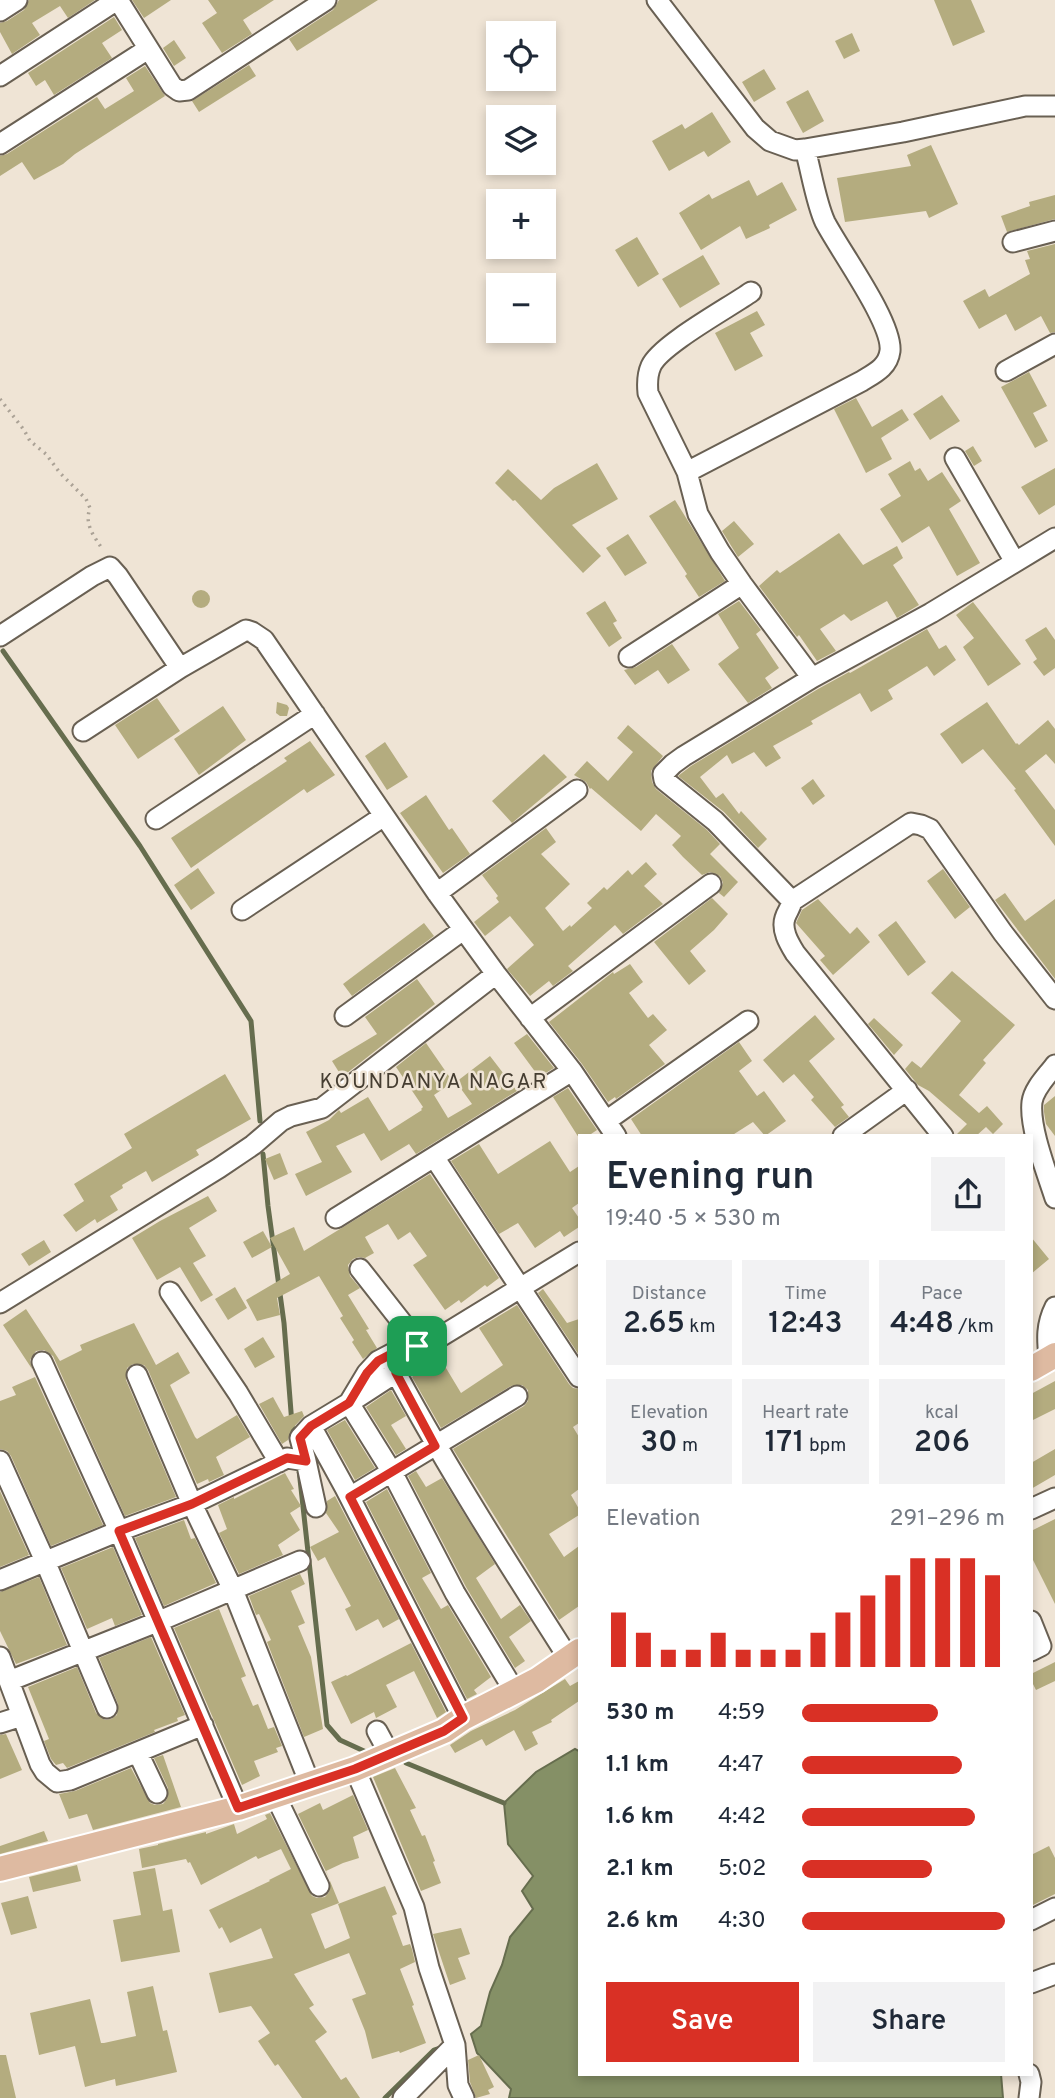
<!DOCTYPE html>
<html lang="en">
<head>
<meta charset="utf-8">
<style>
  :root { --surface:#fff; --page:#f2f2f3; --text:#1f2937; --muted:#747a83; --accent:#d93025 }
  body { margin:0; font-family:Overpass,sans-serif; background:var(--page); color:var(--text); height:100vh; display:flex; flex-direction:column; font-size:26px; white-space:nowrap }
  * { box-sizing:border-box; margin:0 }
  p { font-size:23px; color:var(--muted) }
  .icon { flex:none; width:38px; height:38px; fill:none; stroke:currentColor; stroke-width:2; stroke-linecap:round; stroke-linejoin:round }
  .map { position:relative; flex:1; overflow:hidden }
  .sheet { position:absolute; left:578px; top:1134px; width:455px; height:942px; display:flex; flex-direction:column; background:var(--surface); border-radius:0px; box-shadow:0 4px 10px #0003 }
  .sheet>* { flex:none }
  .tools { position:absolute; left:486px; top:21px; display:grid; gap:14px }
  .tools a { display:grid; place-items:center; width:70px; height:70px; border-radius:0px; background:var(--surface); box-shadow:0 4px 10px #0003; font-size:35px }
  .pin { position:absolute; display:grid; place-items:center; width:60px; height:60px; color:#fff; margin:-30px; border-radius:14px; box-shadow:0 4px 10px #0006 }
  .round { display:grid; place-items:center; flex:none; width:74px; height:74px; border-radius:0px; background:var(--page) }
  .summary { display:flex; align-items:center; justify-content:space-between; height:119px; padding:0 28px }
  h1 { font-size:38px; font-weight:600; line-height:52px }
  .stats { display:grid; grid-template-columns:repeat(3,1fr); gap:10px; height:119px; padding:7px 28px }
  .stats div { display:grid; align-content:center; border-radius:0px; background:var(--page); text-align:center }
  .stats b { font-size:30px; font-weight:600 }
  .stats small { font-size:19px; font-weight:400 }
  .stats p { font-size:19px }
  .chart { height:196px; padding:14px 28px }
  .chart p { display:flex; justify-content:space-between }
  .chart svg { width:100%; height:126px; margin-top:7px; stroke:var(--accent); stroke-width:6 }
  .cta { display:flex; gap:14px; margin-top:auto; padding:14px 28px }
  .cta a { flex:1; height:80px; border-radius:0px; background:var(--accent); color:#fff; font-size:28px; font-weight:600; line-height:80px; text-align:center }
  .cta a+a { background:var(--page); color:var(--text) }
  ul { padding:0 28px; list-style:none; font-size:23px }
  li { display:grid; grid-template-columns:112px 84px 1fr; align-items:center; height:52px }
  li i { height:18px; border-radius:9px; background:var(--accent) }
  .map>svg:first-child { display:block }
  .water { fill:#859066; stroke:#666d4e; stroke-width:2 }
  .lines { fill:none; stroke-linecap:round; stroke-linejoin:round }
  .stream { stroke:#666d4e; stroke-width:5 }
  .building { fill:#b4ac7f }
  .minor-casing { stroke:#696053; stroke-width:23 }
  .major-casing { stroke:#fff; stroke-width:28 }
  .path { stroke:#aba296; stroke-width:3.5; stroke-dasharray:2 5; stroke-linecap:butt }
  .minor { stroke:#fff; stroke-width:19 }
  .major { stroke:#debaa1; stroke-width:24 }
  .route-casing { stroke:#fff; stroke-width:14 }
  .route { stroke:#d93025; stroke-width:9 }
  .labels { text-anchor:middle; stroke-width:5; stroke-linejoin:round; paint-order:stroke }
  .neighbourhood-label { font-size:21px; letter-spacing:2px; fill:#453d31; stroke:#efe4d5 }
</style>
</head>
<body>
<div class="map">
<svg width="1055" height="2098" viewBox="0 0 1055 2098">
  <rect width="100%" height="100%" fill="#efe4d5"/>
  <path class="water" d="M575 1749 579 1751V2074H1001L1003 2098H509L511 2089 477 2053 471 2034 481 2026 490 1992 502 1965 510 1937 533 1909 522 1891 533 1876 508 1844 504 1803 536 1772Z"/>
  <g class="lines">
    <path class="stream" d="M3 651 140 846 251 1021 260 1121
      M263 1154 268 1206 284 1323 293 1437
      M299 1470 327 1725 340 1740 364 1751
      M406 1763 504 1803
      M385 2098 434 2050 440 2048"/>
  </g>
  <path class="building" d="M29 0H95L68 18 60 6 32 23 40 35 12 54 0 32V23L7 21 24 10Z
    M132 0H171L144 18Z
    M208 0H274L243 20 252 34 222 53 202 23 217 13Z
    M339 0H378L297 51 289 39 333 10Z
    M934 0H971L985 32 953 46Z
    M114 17 122 30 102 43 112 58 54 95 45 80 36 86 28 73Z
    M852 33 860 51 844 59 835 41Z
    M174 40 186 58 174 66 163 48Z
    M249 65 256 76 199 112 192 101Z
    M145 66 165 96 75 154 63 164 34 180 22 162 0 176V156L7 154 97 97 105 109 134 91 126 78Z
    M764 69 776 89 754 102 742 82Z
    M808 90 824 121 803 133 786 102Z
    M712 112 731 142 708 157 704 151 669 171 652 141 682 124 685 129Z
    M931 145 958 204 929 218 926 211 845 222 837 178 911 166 907 155Z
    M749 180 757 196 782 182 797 210 769 225 770 228 746 239 740 226 701 250 679 213 709 194 712 199Z
    M1055 195V219L1007 232 1001 216 1030 206 1029 202Z
    M637 237 659 274 638 287 615 250Z
    M1055 244V332L1050 333 1041 316 1015 331 1006 314 979 329 963 301 985 289 989 297 1030 274 1025 260 1030 259 1027 251Z
    M703 255 720 284 680 308 662 279Z
    M757 311 765 325 750 333 763 356 735 371 715 333Z
    M1029 372 1047 406 1033 413 1048 441 1035 448 1001 387Z
    M942 395 960 421 930 440 913 414Z
    M856 398 872 427 902 409 909 420 881 438 892 459 866 473 834 409Z
    M973 446 982 461 974 466 965 451Z
    M910 461 915 471 920 468 928 481 942 472 961 501 949 509 980 563 957 576 929 526 902 543 880 509 901 496 888 474Z
    M597 463 618 499 572 525 601 556 583 573 515 500 513 501 495 483 508 469 541 500 554 488Z
    M1055 468V505L1039 515 1021 487Z
    M675 500 725 581 699 597 685 576 687 574 649 516Z
    M734 521 754 544 738 557 722 531Z
    M839 533 863 565 897 546 903 558 893 565 919 605 897 618 887 601 851 621 844 614 820 629 836 651 817 661 799 635 797 637 759 586 777 570 780 573Z
    M628 534 647 563 625 576 606 548Z
    M192 599a9 9 0 1 1 18 0a9 9 0 1 1-18 0Z
    M605 601 617 621 613 623 622 638 609 647 586 613Z
    M739 601 761 630 756 634 779 668 765 678 772 688 748 703 718 664 739 648 718 614Z
    M973 602 1021 664 988 686 963 647 974 638 956 615Z
    M1046 627 1055 640V668L1044 676 1033 662 1037 659 1025 640Z
    M927 629 939 649 946 645 956 660 934 676 927 666 888 690 893 699 871 712 860 693 811 721 813 724 773 746 781 758 766 767 754 752 732 764 727 755 700 777 716 798 723 793 739 814 741 811 767 839 758 848 724 812 678 776 691 766 818 689 849 672 850 673Z
    M672 644 690 670 668 684 658 670 635 685 624 670 636 667Z
    M157 698 180 731 138 759 115 725Z
    M277 702 287 705 289 708 287 716H280L276 713Z
    M987 702 1016 744 1017 743 1019 745 1048 720 1055 729V764L1046 754 1025 771 1055 810V846L1014 790 1016 789 983 749 962 764 940 734Z
    M223 706 246 740 199 775 174 739Z
    M628 725 663 756 651 771 652 782 656 789 707 830 720 844 710 854 738 882 724 897 719 893 723 883 720 876 710 872 702 875 683 857 672 845 681 836 656 814 641 831 591 788 590 789 586 782 574 775 587 761 608 781 633 752 617 738Z
    M310 741 335 775 307 793 304 789 191 868 171 838 287 761 284 758Z
    M385 742 408 777 387 790 365 756Z
    M544 754 567 777 512 823 492 801Z
    M813 779 825 796 813 805 801 788Z
    M426 795 449 830 452 828 470 854 443 873 400 813Z
    M546 828 556 842 541 854 570 884 545 908 563 931 570 925 571 927 592 908 587 903 604 887 607 890 628 870 632 875 646 862 657 874 644 886 663 904 623 934 615 925 568 966 573 971 553 986 549 981 530 996 507 969 534 945 510 916 485 936 474 922 499 902 496 898 498 896 482 875Z
    M198 868 215 893 191 910 174 885Z
    M943 869 970 907 955 919 927 881Z
    M1005 893 1025 921 1055 899V979L995 900Z
    M712 898 728 914 714 930 690 951 706 971 689 985 654 942Z
    M818 899 850 934 857 927 870 942 833 975 820 960 825 956 796 923 802 910Z
    M896 921 926 962 908 976 878 935Z
    M424 923 434 936 352 996 343 984Z
    M630 964 643 982 629 993 648 1018 653 1014 667 1030 649 1045 665 1064 616 1099 615 1097 608 1102 582 1064 549 1022 613 972 614 974Z
    M952 971 1015 1025 983 1060 986 1063 959 1095 979 1113 987 1106 1003 1124 993 1134 986 1127 976 1136H955L967 1124 929 1091 918 1085 905 1069 912 1061 921 1068 961 1021 931 993Z
    M417 979 435 1004 342 1077 332 1061 377 1034 365 1017Z
    M815 1015 835 1039 809 1061 844 1105 841 1107 849 1117 835 1127 811 1100 814 1097 794 1074 783 1083 763 1060Z
    M874 1018 903 1045 894 1055 868 1024Z
    M527 1034 554 1068 539 1077 514 1043Z
    M739 1042 752 1061 739 1071 757 1096 764 1091 786 1121 765 1136 753 1122 731 1136H642L631 1119Z
    M426 1043 453 1082 434 1095 448 1118 472 1104 456 1082 490 1056 517 1091 416 1154 409 1144 381 1161 364 1133 336 1146 352 1172 306 1196 295 1174 322 1162 306 1132 329 1120 339 1110 341 1113 368 1097 389 1131 422 1110 421 1109 423 1107 396 1067Z
    M225 1074 251 1119 196 1150 199 1155 152 1182 146 1171 122 1185 123 1188 110 1196 118 1210 97 1223 95 1219 76 1232 63 1215 84 1201 74 1184 132 1148 124 1134Z
    M568 1088 597 1130 588 1136H579V1138L553 1097Z
    M1055 1096V1136L1046 1124 1044 1112V1105Z
    M550 1141 570 1172 579 1166V1203L572 1208 579 1218V1227L564 1237 560 1231 535 1248 518 1223 499 1234 451 1161 479 1144 498 1174Z
    M280 1153 288 1174 274 1180 265 1159Z
    M430 1174 499 1278 487 1287 485 1285 461 1303 459 1300 445 1310 413 1265 427 1256 410 1232 398 1240 388 1224 365 1237 374 1253 365 1258 359 1257 353 1259 348 1265 350 1276 360 1288 348 1295 369 1329 366 1330 377 1348 363 1359 352 1342 354 1340 340 1318 343 1316 319 1276 277 1298 280 1315 257 1321 246 1300 290 1274 270 1238 294 1227 304 1251Z
    M208 1196 217 1211 189 1228 206 1256 193 1263 213 1295 201 1302 180 1267 157 1280 132 1238 160 1221Z
    M263 1231 272 1247 252 1258 243 1242Z
    M1031 1237 1049 1259 1031 1274Z
    M44 1240 51 1252 29 1266 21 1254Z
    M235 1287 247 1308 228 1320 215 1299Z
    M543 1289 567 1323 579 1319V1355L538 1293Z
    M517 1305 569 1384 573 1388 579 1389V1423L573 1427 579 1437V1489L571 1495 579 1509V1515L549 1534 564 1557 579 1546V1606L559 1620 453 1449 524 1406 528 1401V1390L522 1385 511 1386 441 1428 412 1377 428 1364 432 1356 437 1353 461 1393 503 1365 479 1328Z
    M26 1309 60 1361 82 1350 80 1345 134 1323 156 1365 178 1352 190 1373 170 1385 195 1437 197 1439 237 1415 250 1437 216 1457 224 1475 209 1482 208 1479 197 1484 148 1370 144 1365 133 1364 127 1368 126 1380 176 1497 125 1516 53 1356 44 1350 36 1351 30 1360 32 1369 3 1325Z
    M263 1337 275 1357 255 1368 244 1349Z
    M35 1377 103 1525 51 1546 11 1456 7 1451 0 1449V1401L16 1395 12 1387Z
    M1055 1381V1409L1031 1421V1394Z
    M391 1390 406 1416 391 1425 406 1449 396 1455 366 1407Z
    M273 1397 284 1417 302 1411 304 1416 291 1430 288 1440 282 1444 259 1404Z
    M345 1420 375 1468 355 1480 327 1430Z
    M1055 1449V1475L1031 1489V1463Z
    M416 1471 426 1487 442 1478 495 1564 476 1578 501 1619 520 1605 531 1621 509 1637 525 1661 515 1668 466 1587 408 1476Z
    M285 1473 294 1489 291 1490 301 1506 290 1513 300 1530 278 1545 283 1555 239 1574 219 1533 227 1529 218 1505 234 1497V1499Z
    M387 1489 431 1573 422 1578 441 1609 448 1605 491 1677 474 1690 477 1694 467 1699 366 1502Z
    M0 1491 29 1555 0 1567Z
    M335 1496 399 1619 383 1628 378 1619 356 1631 345 1609 351 1606 331 1569 325 1557 318 1561 310 1547 339 1532 326 1513 327 1501Z
    M1055 1519V1604L1031 1556V1531Z
    M184 1520 191 1539 195 1538 216 1583 164 1606 135 1538Z
    M113 1547 142 1615 115 1626 112 1618 87 1629 61 1568Z
    M300 1574 305 1584 291 1591 305 1623 298 1626 311 1657 323 1729 304 1737 267 1642 271 1640 259 1614 256 1615 249 1596Z
    M39 1577 67 1645 16 1664 0 1631V1592Z
    M219 1609 246 1676 241 1678 253 1706 258 1704 268 1729 274 1727 282 1746 276 1748 278 1752 254 1761 260 1776 242 1785 174 1628Z
    M151 1637 185 1715 177 1718 178 1721 154 1730 155 1732 67 1768 63 1763 56 1765 51 1759 44 1741 49 1739 28 1687 77 1667 96 1713 105 1720 111 1719 117 1715 118 1704 99 1658Z
    M411 1643 446 1712 437 1718 414 1671 386 1685 397 1707 376 1718 374 1712 351 1724 331 1682 346 1675 347 1676Z
    M1055 1662V1681L1036 1690 1031 1680V1674Z
    M565 1679 570 1686 579 1681V1701L551 1720 552 1722 532 1732 538 1744 525 1751 514 1730 486 1746 482 1739 455 1753 450 1745 471 1731 515 1710Z
    M6 1734 22 1770 0 1779V1735Z
    M163 1755 181 1807 93 1830 87 1814 69 1819 59 1794 75 1791 131 1768 150 1803 155 1805 163 1804 167 1799 168 1788 154 1758Z
    M395 1768 416 1808 410 1810 422 1836 425 1835 435 1861 433 1862 441 1883 421 1891 373 1777Z
    M353 1795 368 1830 353 1837 359 1858 343 1863 326 1871 330 1880 298 1814 320 1803 323 1810Z
    M270 1813 312 1896 317 1898 325 1897 329 1892 330 1881 339 1903 311 1914 325 1949 350 1938 338 1904 385 1886 397 1914 392 1916 403 1946 410 1944 412 1949 415 1962 400 1969 414 2005 412 2006 426 2043 400 2053 399 2051 372 2059 365 2031 352 1999 366 1994 349 1953 294 1974 314 2005 309 2008 327 2032 315 2041 341 2080 346 2077 360 2098H302L278 2064 275 2066 258 2041 270 2033 251 2006 219 2013 209 1973 273 1958 261 1928 230 1943 222 1927 219 1929 209 1910 270 1881 269 1880 291 1869 281 1849 258 1859 256 1856 201 1885 190 1862 188 1863 186 1859 142 1868 139 1849 158 1845V1844L206 1832V1834L234 1824 237 1834 267 1819 265 1815Z
    M44 1831 48 1841 0 1854V1846Z
    M1049 1846 1055 1858V1894L1031 1906V1855Z
    M77 1865 81 1881 33 1892 29 1877Z
    M155 1868 163 1911 172 1909 180 1952 121 1962 113 1920 141 1915 133 1872Z
    M28 1896 37 1928 11 1935 1 1903Z
    M461 1928 470 1954 458 1958 466 1979 450 1985 433 1934Z
    M153 1986 163 2031 167 2030 177 2072 116 2086 115 2079 85 2087 75 2046 39 2055 30 2013 90 1999 101 2043H104L136 2036 127 1992Z
    M0 2055H6L16 2098H0Z
    M479 2055 494 2087 488 2090 490 2094 476 2098 470 2082 468 2060Z"/>
  <g class="lines">
    <g class="minor-casing">
      <path id="minor" d="M118 0 172 86 179 91 188 90 326 0
        M657 0 755 128 770 141 795 150 805 149 903 132 1025 106H1055
        M0 11 17 0
        M0 76 117 0
        M0 144 148 49
        M1013 242 1055 231
        M751 292C730 307 660 345 651 366 647 375 647 383 648 393L687 472 698 514 720 552 742 584 812 678
        M1006 371 1055 344
        M955 458 1015 562
        M687 472 862 381C875 373 888 367 890 351 893 323 840 251 825 222 816 203 811 170 805 149
        M0 636 92 576 110 567 118 576 180 668 246 630 252 632 264 640 437 893 496 974 572 1071 616 1136
        M629 657 742 584
        M83 731 180 668
        M156 819 315 714
        M437 893 577 790
        M792 901 911 823 921 825 930 829 1003 933 1055 999
        M242 910 384 816
        M345 1016 463 930
        M530 1018 711 884
        M1055 1065C1047 1076 1034 1088 1032 1102 1029 1128 1047 1173 1055 1198
        M606 1121 748 1021
        M843 1136 907 1090
        M943 1136 795 953C789 943 781 930 785 918 787 911 791 908 792 901L715 821 664 780 663 774 673 764 684 756 812 678 931 613 1055 538
        M434 1157 579 1377
        M336 1218 572 1071
        M360 1269 422 1348 420 1355 412 1362 349 1403 392 1472 455 1593 515 1692
        M170 1292 238 1393 279 1462
        M0 1303 219 1168 253 1145 281 1121 291 1116 322 1108 496 974
        M1049 1358C1047 1339 1046 1325 1055 1307
        M396 1373C449 1471 509 1565 569 1659
        M137 1375 192 1504 233 1590 310 1784
        M311 1426 345 1488 463 1718
        M0 1461 45 1561 107 1708
        M306 1461 316 1507
        M350 1497 517 1396
        M1031 1509 1055 1498
        M0 1580 119 1531 42 1362
        M1031 1621 1041 1646 1031 1651
        M0 1657 40 1764 45 1772 57 1782 70 1780 203 1725
        M9 1681 157 1622 300 1561
        M0 1723 22 1716
        M377 1731 390 1755
        M138 1753 157 1793
        M355 1769 414 1907 429 1968 455 2045 458 2085 464 2098
        M276 1797 319 1886
        M238 1808 119 1531 192 1504 287 1458 306 1461 300 1438 311 1426 349 1403 367 1373 378 1361 401 1349 411 1346 422 1348 579 1252
        M1031 1920 1055 1908
        M1031 1983 1055 1974
        M1029 2074 1031 2082 1029 2098
        M403 2098 455 2045"/>
    </g>
    <g class="major-casing">
      <path id="major" d="M1031 1369 1055 1355
        M0 1869 238 1808 355 1769 444 1731 463 1718 537 1680 579 1651"/>
    </g>
    <path class="path" d="M0 399 24 430 30 441 46 454 60 473 86 499 90 508C84 525 94 536 103 550"/>
    <use href="#minor" class="minor"/>
    <use href="#major" class="major"/>
  </g>
  <g class="lines">
    <g class="route-casing">
      <path id="route" d="M411 1346 422 1348 420 1355 412 1362 396 1373 435 1446 350 1497 463 1718 444 1731 355 1769 238 1808 119 1531 192 1504 287 1458 306 1461 300 1438 311 1426 349 1403 367 1373 378 1361 401 1349Z"/>
    </g>
    <use href="#route" class="route"/>
  </g>
  <g class="labels">
    <g class="neighbourhood-label">
      <text x="434" y="1088">KOUNDANYA NAGAR</text>
    </g>
  </g>
</svg>
<div class="tools">
<a><svg class="icon" aria-label="locate" viewBox="0 0 24 24"><circle cx="12" cy="12" r="6"/><path d="M12 2v4M12 18v4M2 12h4M18 12h4"/></svg></a>
<a><svg class="icon" aria-label="layers" viewBox="0 0 24 24"><path d="M12 4l9 5-9 5-9-5zM3 14l9 5 9-5"/></svg></a>
<a>+</a>
<a>−</a>
</div>
<div class="pin" style="left:417px;top:1346px;background:#1e9e55"><svg class="icon" aria-label="arrive" viewBox="0 0 24 24"><path d="M6 21V4h12l-3 4 3 4H6"/></svg></div>
<section class="sheet">
<div class="summary"><div><h1>Evening run</h1><p>19:40 · 5 × 530 m</p></div><a class="round"><svg class="icon" aria-label="share" viewBox="0 0 24 24"><path d="M12 15V3M7 8l5-5 5 5M5 13v7h14v-7"/></svg></a></div>
<div class="stats">
<div><p>Distance</p><b>2.65<small> km</small></b></div>
<div><p>Time</p><b>12:43</b></div>
<div><p>Pace</p><b>4:48<small> /km</small></b></div>
</div>
<div class="stats">
<div><p>Elevation</p><b>30<small> m</small></b></div>
<div><p>Heart rate</p><b>171<small> bpm</small></b></div>
<div><p>kcal</p><b>206</b></div>
</div>
<div class="chart"><p><span>Elevation</span>291–296 m</p>
<svg viewBox="0 0 160 44" preserveAspectRatio="none"><path d="M5 44V25M15 44V32M25 44V38M35 44V38M45 44V32M55 44V38M65 44V38M75 44V38M85 44V32M95 44V25M105 44V19M115 44V12M125 44V6M135 44V6M145 44V6M155 44V12"/></svg>
</div>
<ul>
<li><b>530 m</b>4:59<i style="width:67%"></i></li>
<li><b>1.1 km</b>4:47<i style="width:79%"></i></li>
<li><b>1.6 km</b>4:42<i style="width:85%"></i></li>
<li><b>2.1 km</b>5:02<i style="width:64%"></i></li>
<li><b>2.6 km</b>4:30<i style="width:100%"></i></li>
</ul>
<div class="cta"><a>Save</a><a>Share</a></div>
</section>
</div>
</body>
</html>
